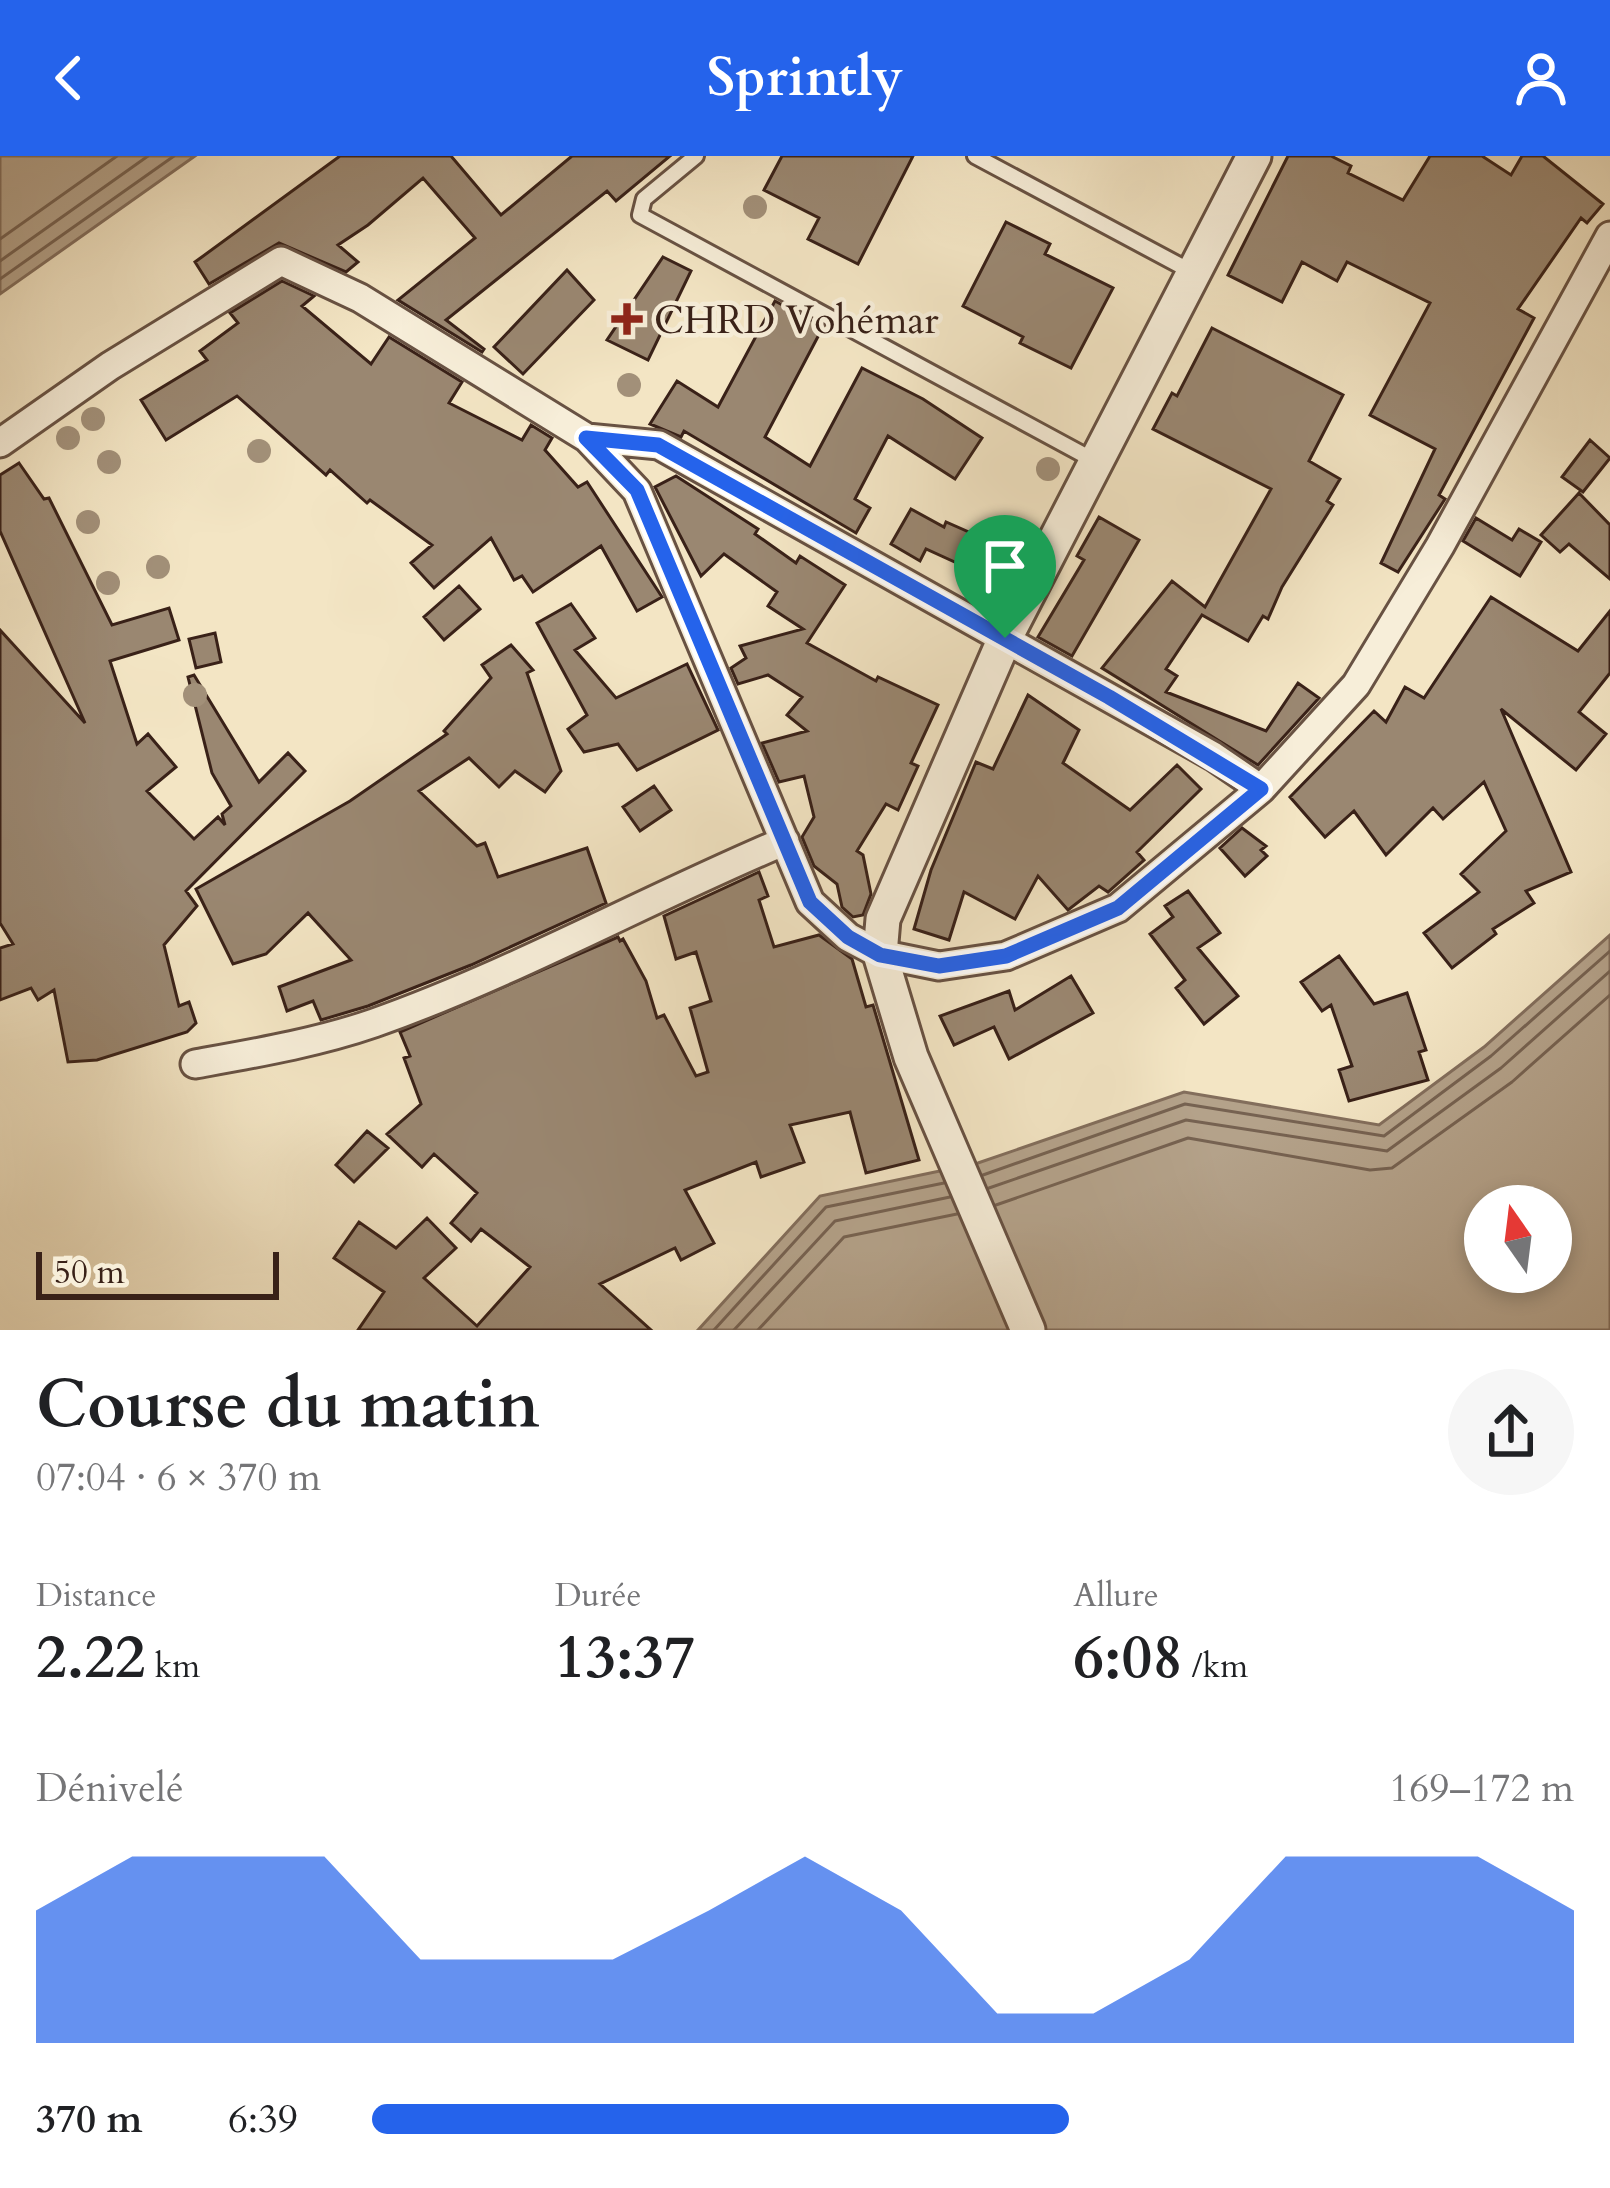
<!DOCTYPE html>
<html lang="fr">
<head>
<meta charset="utf-8">
<style>
  :root { --surface:#fff; --page:#f6f6f6; --text:#202124; --muted:#757577; --accent:#2563eb }
  body { margin:0; font-family:Cardo,serif; background:var(--page); color:var(--text); height:100vh; display:flex; flex-direction:column; font-size:45px; white-space:nowrap }
  * { box-sizing:border-box; margin:0 }
  p { font-size:39px; color:var(--muted) }
  .icon { flex:none; width:66px; height:66px; fill:none; stroke:currentColor; stroke-width:2; stroke-linecap:round; stroke-linejoin:round }
  .map { position:relative; height:1174px; overflow:hidden }
  .drawer { display:flex; flex-direction:column; background:var(--surface); flex:1 }
  .drawer>* { flex:none }
  .needle { width:78px; rotate:346deg }
  .fabs { position:absolute; left:1464px; top:1029px; display:grid; gap:24px }
  .fabs a { display:grid; place-items:center; width:108px; height:108px; border-radius:50%; background:var(--surface); box-shadow:0 6px 18px #0003; font-size:60px }
  .scale { position:absolute; left:36px; bottom:30px; width:243px; box-sizing:border-box; padding-left:12px; border:6px solid #392118; border-top:0; font-size:33px; line-height:42px; white-space:nowrap; color:#392118; -webkit-text-stroke:9px #f7eed9; paint-order:stroke }
  .pin { position:absolute; display:grid; place-items:center; width:102px; height:102px; color:#fff; margin:-123px -51px; border-radius:50% 50% 50% 0; rotate:-45deg; box-shadow:0 0 12px #0007 }
  .pin .icon { rotate:45deg }
  .round { display:grid; place-items:center; flex:none; width:126px; height:126px; border-radius:63px; background:var(--page) }
  .summary { display:flex; align-items:center; justify-content:space-between; height:204px; padding:0 36px }
  h1 { font-size:66px; font-weight:800; line-height:90px }
  .stats { display:grid; grid-template-columns:repeat(3,1fr); gap:18px; height:204px; padding:12px 36px }
  .stats div { display:grid; align-content:center }
  .stats b { font-size:60px; font-weight:800 }
  .stats small { font-size:33px; font-weight:400 }
  .stats p { font-size:33px }
  .chart { height:336px; padding:24px 36px }
  .chart p { display:flex; justify-content:space-between }
  .chart svg { width:100%; height:216px; margin-top:12px; fill:var(--accent); opacity:.7 }
  ul { padding:0 36px; list-style:none; font-size:39px }
  li { display:grid; grid-template-columns:192px 144px 1fr; align-items:center; height:90px }
  li i { height:30px; border-radius:15px; background:var(--accent) }
  header { display:flex; justify-content:space-between; align-items:center; height:156px; padding:0 36px; background:var(--accent); color:#fff; font-size:54px; font-weight:800 }
  .map>svg:first-child { display:block }
  .water { fill:#b4a28a; stroke:#836e5c; stroke-width:3; fill-rule:evenodd }
  .lines { fill:none; stroke-linecap:round; stroke-linejoin:round }
  .shore { stroke:#766251; stroke-width:3 }
  .building { fill:#9a8771; stroke:#392118; stroke-width:3 }
  .service-casing { stroke:#685243; stroke-width:20 }
  .minor-casing { stroke:#685243; stroke-width:33 }
  .tertiary-casing { stroke:#685243; stroke-width:39 }
  .service { stroke:#f7eed9; stroke-width:14 }
  .minor { stroke:#f7eed9; stroke-width:27 }
  .tertiary { stroke:#f7eed9; stroke-width:33 }
  .tree { fill:#a29079 }
  .route-casing { stroke:#fff; stroke-width:24 }
  .route { stroke:#2563eb; stroke-width:15 }
  .poi-dot { fill:#8f2418; stroke:#f7eed9; stroke-width:4.5 }
  .labels { text-anchor:middle; stroke-width:9; stroke-linejoin:round; paint-order:stroke }
  .poi-label { font-size:39px; fill:#392118; stroke:#f7eed9; text-anchor:start }
</style>
</head>
<body>
<header><svg class="icon" aria-label="back" viewBox="0 0 24 24"><path d="M15 5l-7 7 7 7"/></svg>Sprintly<svg class="icon" aria-label="person" viewBox="0 0 24 24"><circle cx="12" cy="8" r="4"/><path d="M4 21q1-7 8-7t8 7"/></svg></header>
<div class="map">
<svg width="1610" height="1174" viewBox="0 0 1610 1174">
  <rect width="100%" height="100%" fill="#f3e5c4"/>
  <filter id="stains"><feTurbulence type="fractalNoise" baseFrequency=".00167" numOctaves="4"/><feColorMatrix values="0 0 0 0 .2 0 0 0 0 .09 0 0 0 0 .02 0 0 0 .5 -.17"/></filter>
  <radialGradient id="worn" r=".72"><stop offset=".6" stop-color="#630" stop-opacity="0"/><stop offset="1" stop-color="#630" stop-opacity=".3"/></radialGradient>
  <path class="water" d="M0 0H195L0 138Z
    M1610 779V1174H698L820 1040 978 1007 1184 936 1379 969 1484 891ZM1485 1050H1551V1116H1485Z"/>
  <g class="lines">
    <path class="shore" d="M0 83 117 0
      M0 105 148 0
      M0 123 174 0
      M983 1019 1185 948 1384 980 1491 900 1610 795
      M989 1032 1186 964 1387 995 1501 912 1610 815
      M996 1049 1188 982 1370 1014 1392 1012 1512 926 1610 839
      M714 1174 826 1051 944 1027
      M734 1174 835 1065 950 1041
      M758 1174 844 1081 957 1058"/>
  </g>
  <path class="building" d="M340 0H451L501 59 572 0H670L616 45 607 35 446 164 484 193 482 196 398 144 475 82 423 22 368 69 338 89 358 106 346 116 279 87 209 128 195 106Z
    M782 0H913L858 108 808 83 819 62 764 34Z
    M1288 0H1331L1351 10 1348 17 1403 44 1430 0H1482L1511 19 1522 0H1543L1603 48 1587 67 1581 62 1518 153 1534 162 1439 339 1445 343 1398 416 1381 407 1435 293 1370 259 1430 147 1347 106 1337 125 1302 106 1282 146 1228 119Z
    M1006 66 1050 88 1045 98 1113 132 1071 212 1020 187 1023 181 963 150Z
    M663 101 691 115 648 204 607 184Z
    M567 114 594 144 523 218 494 191Z
    M282 125 314 140 302 150 371 208 389 181 462 226 449 247 522 284 531 269 552 282 545 294 578 331 587 326 662 441 637 455 601 390 533 436 522 420 514 424 491 382 434 432 411 407 432 389 370 344 367 347 330 314 326 319 237 240 166 284 141 244 207 204 200 195 238 167 230 157Z
    M775 145 823 171 765 281 810 310 862 212 923 243 982 282 955 323 888 280 855 343 870 352 856 377 684 275 681 281 650 268 677 225 718 251Z
    M1212 172 1343 239 1309 305 1340 323 1327 345 1333 349 1282 431 1268 463 1263 460 1248 485 1202 459 1166 513 1177 520 1166 536 1266 575 1298 527 1319 542 1258 609 1102 512 1172 425 1205 451 1271 333 1153 273 1172 237 1177 240Z
    M1590 284 1610 302 1583 336 1562 321Z
    M19 307 44 343 49 342 112 469 169 452 179 484 110 505 137 588 148 578 176 611 147 635 194 683 218 661 225 669 222 658 231 650 212 617 188 521 194 519 259 626 288 597 305 615 186 735 197 750 164 789 179 850 189 846 196 867 187 876 97 904 68 906 54 834 38 844 31 832 0 844V792L13 788 0 767V474L85 567 0 375V319Z
    M676 320 758 373 755 378 796 407 800 400 845 429 807 487 876 525 878 521 938 549 911 607 918 610 898 654 886 648 857 695 863 699 871 738 863 759 853 761 842 751 837 728 814 710 802 681 814 661 804 620 779 626 762 587 807 575 787 559 802 541 768 519 738 528 731 512 746 502 740 490 803 473 768 450 777 436 724 398 701 420 655 331Z
    M1579 337 1610 369V423L1569 388 1560 396 1541 379Z
    M911 353 944 371 946 366 1005 392 992 423 926 393 920 405 891 388Z
    M1099 361 1139 384 1072 500 1038 481 1084 404 1077 400Z
    M1476 362 1512 384 1519 373 1541 386 1520 420 1463 385Z
    M459 430 480 453 444 484 424 461Z
    M1491 441 1578 495 1610 455V517L1579 556 1606 578 1576 614 1501 553 1571 716 1526 735 1534 747 1493 773 1496 778 1452 812 1424 777 1479 736 1461 718 1506 675 1484 626 1443 663 1433 652 1386 699 1354 655 1325 681 1290 641 1374 555 1386 566 1405 531 1424 542Z
    M571 448 595 482 575 494 616 542 687 508 718 574 637 614 618 588 584 596 568 573 587 559 537 467Z
    M215 477 221 506 196 512 189 483Z
    M511 489 533 514 527 517 561 615 545 636 515 615 499 631 469 602 419 635 477 690 485 687 498 721 587 692 606 747 471 809 368 850 321 864 313 845 287 855 279 831 351 804 308 757 266 798 233 808 196 733 350 645 447 578 444 575 491 522 482 509Z
    M1028 539 1079 574 1063 607 1130 654 1177 609 1201 633 1137 696 1144 704 1108 736 1099 730 1068 754 1038 720 1015 763 964 736 949 784 914 773 931 714 976 606 993 613Z
    M654 630 671 654 640 675 623 651Z
    M1242 672 1266 690 1261 694 1267 700 1245 720 1220 692Z
    M759 716 768 740 759 744 774 791 819 779 852 803 866 851 873 849 919 1004 866 1017 850 956 790 969 804 1006 761 1021 756 1006 685 1034 714 1087 681 1104 675 1092 600 1128 651 1174H358L384 1136 334 1102 359 1066 396 1092 427 1062 456 1092 424 1122 477 1170 530 1111 481 1073 471 1085 451 1067 477 1037 434 998 422 1011 387 978 421 948 404 902 410 900 400 876 618 781 620 785 623 783 646 825 657 862 664 859 696 920 708 916 690 852 711 845 696 796 676 803 664 760Z
    M1188 735 1220 777 1198 792 1238 840 1204 868 1176 832 1185 824 1150 778 1173 761 1165 750Z
    M1339 800 1374 848 1407 837 1426 894 1419 896 1428 924 1349 945 1339 914 1352 910 1331 849 1322 855 1301 826Z
    M1071 820 1093 857 1009 903 994 871 954 889 940 860 1009 835 1015 854Z
    M367 975 388 992 354 1026 336 1009Z"/>
  <g class="lines">
    <g class="service-casing">
      <path id="service" d="M696 0 644 43 640 59 1095 305
        M975 0 1194 117"/>
    </g>
    <g class="minor-casing">
      <path id="minor" d="M587 282 637 335 810 746 848 781 880 798 939 810 1006 800 1118 752 1261 633 1356 529 1440 390 1610 80
        M0 287 110 210 281 105 360 142 587 282 659 289 1213 600 1261 633
        M195 908C256 897 316 887 374 867 515 817 647 743 785 685"/>
    </g>
    <g class="tertiary-casing">
      <path id="tertiary" d="M1028 1174 911 901 880 798 883 763 1005 482 1254 0"/>
    </g>
    <use href="#service" class="service"/>
    <use href="#minor" class="minor"/>
    <use href="#tertiary" class="tertiary"/>
  </g>
  <g class="tree">
    <circle cx="755" cy="51" r="12"/>
    <circle cx="629" cy="229" r="12"/>
    <circle cx="93" cy="263" r="12"/>
    <circle cx="68" cy="282" r="12"/>
    <circle cx="259" cy="295" r="12"/>
    <circle cx="109" cy="306" r="12"/>
    <circle cx="1048" cy="313" r="12"/>
    <circle cx="88" cy="366" r="12"/>
    <circle cx="158" cy="411" r="12"/>
    <circle cx="108" cy="427" r="12"/>
    <circle cx="195" cy="539" r="12"/>
  </g>
  <g class="lines">
    <g class="route-casing">
      <path id="route" d="M586 282 658 289 1109 541 1261 633 1118 752 1006 800 939 810 880 799 848 781 810 746 637 334Z"/>
    </g>
    <use href="#route" class="route"/>
  </g>
  <path class="poi-dot" d="M621 145h12v12h12v12h-12v12h-12v-12h-12v-12h12z"/>
  <g class="labels">
    <g class="poi-label">
      <text x="654" y="177">CHRD Vohémar</text>
    </g>
  </g>
  <rect width="100%" height="100%" filter="url(#stains)"/>
  <rect width="100%" height="100%" fill="url(#worn)"/>
</svg>
<div class="fabs">
<a><svg class="needle" viewBox="-14 -14 28 28"><path d="M0-13l5 13h-10z" fill="#e53935"/><path d="M0 13l5-13h-10z" fill="#757577"/></svg></a>
</div>
<div class="scale">50 m</div>
<div class="pin" style="left:1005px;top:482px;background:#1e9e55"><svg class="icon" aria-label="arrive" viewBox="0 0 24 24"><path d="M6 21V4h12l-3 4 3 4H6"/></svg></div>
</div>
<section class="drawer">
<div class="summary"><div><h1>Course du matin</h1><p>07:04 · 6 × 370 m</p></div><a class="round"><svg class="icon" aria-label="share" viewBox="0 0 24 24"><path d="M12 15V3M7 8l5-5 5 5M5 13v7h14v-7"/></svg></a></div>
<div class="stats">
<div><p>Distance</p><b>2.22<small> km</small></b></div>
<div><p>Durée</p><b>13:37</b></div>
<div><p>Allure</p><b>6:08<small> /km</small></b></div>
</div>
<div class="chart"><p><span>Dénivelé</span>169–172 m</p>
<svg viewBox="0 0 160 44" preserveAspectRatio="none"><path d="M0 44V17L10 6L20 6L30 6L40 27L50 27L60 27L70 17L80 6L90 17L100 38L110 38L120 27L130 6L140 6L150 6L160 17V44z"/></svg>
</div>
<ul>
<li><b>370 m</b>6:39<i style="width:58%"></i></li>
</ul>
</section>
</body>
</html>
